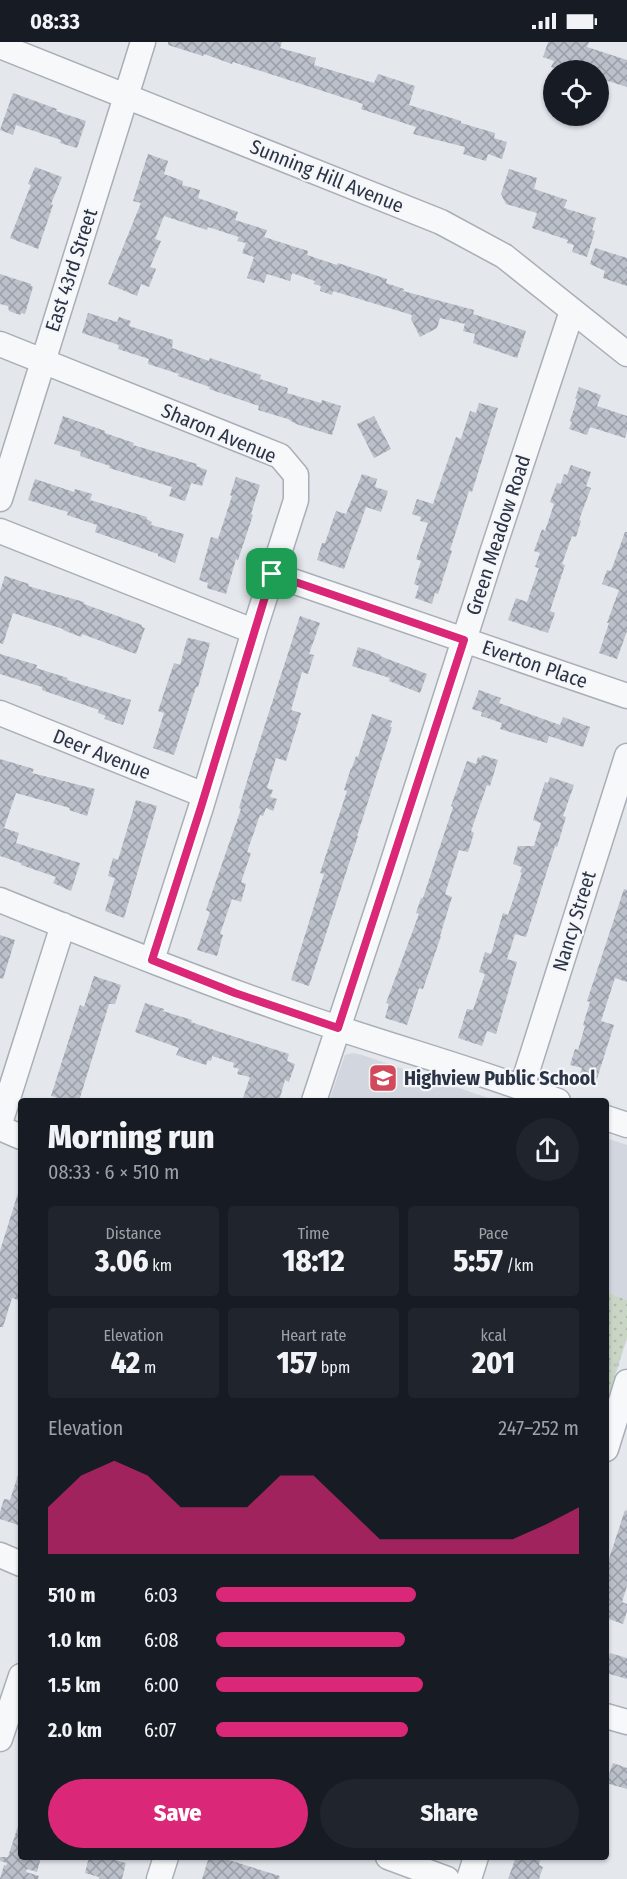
<!DOCTYPE html>
<html lang="en">
<head>
<meta charset="utf-8">
<style>
  :root { --surface:#171b24; --page:#20242c; --text:#f1f3f6; --muted:#9ea1a6; --accent:#db2777 }
  body { margin:0; font-family:"Fira Sans Condensed",sans-serif; background:var(--page); color:var(--text); height:100vh; display:flex; flex-direction:column; font-size:22px; white-space:nowrap }
  * { box-sizing:border-box; margin:0 }
  p { font-size:20px; color:var(--muted) }
  .icon { flex:none; width:33px; height:33px; fill:none; stroke:currentColor; stroke-width:2; stroke-linecap:round; stroke-linejoin:round }
  .map { position:relative; flex:1; overflow:hidden }
  .details { position:absolute; left:18px; top:1056px; width:591px; height:762px; display:flex; flex-direction:column; background:var(--surface); border-radius:6px; box-shadow:0 2px 4px #0004 }
  .details>* { flex:none }
  .controls { position:absolute; left:543px; top:18px; display:grid; gap:12px }
  .controls a { display:grid; place-items:center; width:66px; height:66px; border-radius:50%; background:var(--surface); box-shadow:0 2px 4px #0004; font-size:30px }
  .pin { position:absolute; display:grid; place-items:center; width:51px; height:51px; color:#fff; margin:-26px; border-radius:12px; box-shadow:0 3px 9px #0006 }
  .round { display:grid; place-items:center; flex:none; width:63px; height:63px; border-radius:32px; background:var(--page) }
  .overview { display:flex; align-items:center; justify-content:space-between; height:102px; padding:0 30px }
  h1 { font-size:33px; font-weight:800; line-height:45px }
  .metrics { display:grid; grid-template-columns:repeat(3,1fr); gap:9px; height:102px; padding:6px 30px }
  .metrics div { display:grid; align-content:center; border-radius:6px; background:var(--page); text-align:center }
  .metrics b { font-size:30px; font-weight:800 }
  .metrics small { font-size:16px; font-weight:400 }
  .metrics p { font-size:16px }
  .chart { height:168px; padding:12px 30px }
  .chart p { display:flex; justify-content:space-between }
  .chart svg { width:100%; height:108px; margin-top:6px; fill:var(--accent); opacity:.7 }
  .action { display:flex; gap:12px; margin-top:auto; padding:12px 30px }
  .action a { flex:1; height:69px; border-radius:36px; background:var(--accent); color:#fff; font-size:24px; font-weight:800; line-height:69px; text-align:center }
  .action a+a { background:var(--page); color:var(--text) }
  ul { padding:0 30px; list-style:none; font-size:20px }
  li { display:grid; grid-template-columns:96px 72px 1fr; align-items:center; height:45px }
  li i { height:15px; border-radius:8px; background:var(--accent) }
  .status { display:flex; justify-content:space-between; align-items:center; height:42px; padding:0 30px; background:var(--surface); direction:ltr }
  .status svg { height:16px; fill:currentColor }
  .map>svg:first-child { display:block }
  .built { fill:#d2d6de }
  .grass { fill:url(#grass-dots) }
  .building { fill:url(#building-cross-hatch) }
  .lines { fill:none; stroke-linecap:round; stroke-linejoin:round }
  .minor-casing { stroke:#a9aeb7; stroke-width:27 }
  .path { stroke:#c2c5cb; stroke-width:3; stroke-dasharray:4.5 4.5; stroke-linecap:butt }
  .minor { stroke:#f7f8fa; stroke-width:24 }
  .route-casing { stroke:#fff; stroke-width:12 }
  .route { stroke:#db2777; stroke-width:8 }
  .labels { text-anchor:middle; stroke-width:4.5; stroke-linejoin:round; paint-order:stroke }
  .street-label { font-size:20px; fill:#2b3445; stroke:#f4f6f9 }
  .poi-label { font-size:20px; font-weight:bold; fill:#2b3445; stroke:#f4f6f9; text-anchor:start }
</style>
</head>
<body>
<div class="status"><b>08:33</b><svg viewBox="0 0 49 12"><path d="M0 12V9h3v3zM5 12V6h3v6zM10 12V3h3v9zM15 12V0h3v12zM26 1h20v11H26zM47 4h2v5h-2z"/></svg></div>
<div class="map">
<svg width="627" height="1837" viewBox="0 0 627 1837">
  <defs>
    <pattern id="grass-dots" width="8" height="8" patternUnits="userSpaceOnUse" patternTransform="scale(1.5)"><rect width="8" height="8" fill="#c9d6c5"/><path d="M2 2h.1M6 6h.1" fill="none" stroke="#adb8ab" stroke-width="1.8" stroke-linecap="round"/></pattern>
    <pattern id="building-cross-hatch" width="8" height="8" patternUnits="userSpaceOnUse" patternTransform="scale(1.5)"><rect width="8" height="8" fill="#bbc0ca"/><path d="M0 0l8 8M0 8l8-8" fill="none" stroke="#989da6"/></pattern>
  </defs>
  <rect width="100%" height="100%" fill="#e4e7ec"/>
  <path class="built" d="M353 1011 362 1013 497 1059H329L345 1013Z
    M606 1096 627 1103V1258L606 1250Z"/>
  <path class="grass" d="M606 1250 627 1258V1296L606 1362Z"/>
  <path class="building" d="M168 0H282L280 6 316 16 314 23 374 41 378 32 415 44 409 63 461 79V81L495 91 494 96 507 100 502 117 488 112 486 119 463 112 465 105 413 92 416 85 361 67 363 62 233 20 232 22 204 12 203 14 168 3Z
    M548 0H589L587 5 627 18V45L598 36V28H562L551 25 554 19 543 15Z
    M13 51 57 67 56 69 86 79 77 106 60 101 61 98 16 83 13 93 0 88Z
    M148 112 168 119 164 132 183 139 182 143 200 148 198 156 238 170 235 178 267 188 264 195 308 209 307 213 337 223 338 221 387 237 386 241 404 247 403 249 474 268 473 272 526 289 517 316 473 301 475 292 463 289 465 282 440 276 437 286 420 295 411 277 412 273 333 249 332 253 320 249 321 244 314 242 315 239 292 231 290 239 267 232 264 241 247 236 254 215 242 211 246 201 237 199 239 195 208 185 207 188 164 174 155 197 161 199 150 225 156 227 149 245 141 242 137 254 108 242 141 161 133 159Z
    M35 125 62 135 51 162 53 163 38 207 10 196 31 143 28 142Z
    M509 127 537 136 534 147 567 158 564 166 596 176 592 188 595 189 587 215 572 210 574 203 567 201 568 198 532 186 537 171 506 162 501 152Z
    M595 206 627 216V244L603 236 605 229 590 222Z
    M0 232 31 242V244L33 245 25 272 21 271 20 273 9 269 8 264 0 262Z
    M88 271 117 280 119 275 131 279 129 284 173 298 172 306 209 319 210 316 261 333 260 337 288 346 287 351 321 361 322 358 341 364 332 393 296 382 288 377 258 368 259 364 209 347 210 345 178 334 179 332 148 322 149 317 118 307 119 303 82 291Z
    M579 345 601 353 597 364 627 374V389L625 396 590 385 587 393 569 387 572 380 570 379 577 357H575Z
    M479 361 498 366 472 450 469 449 450 508 452 509 438 552 435 551 432 562 415 556 419 544 414 542 421 519 416 517 428 481 420 479 421 475 412 472 417 457 433 462 456 395 461 397 470 369 476 371Z
    M63 374 105 389V391L134 401 133 403 197 422 196 424 207 428 202 444 191 441 185 459 169 454 172 445 109 426 110 424 80 414 81 410 54 402Z
    M374 374 391 407 374 416 357 382Z
    M571 423 591 430 586 444 591 446 579 478 581 479 576 495 572 494 562 522 565 523 550 569 555 571 548 591 508 578 516 556 527 560 539 526 535 525 540 511 534 509 542 487 545 489 554 462 550 460 557 441 561 442 564 432 567 433Z
    M362 432 377 437 375 445 388 449 381 470 366 465 344 527 317 518 322 501H325L336 469 346 472Z
    M236 435 260 443 251 472 253 473 238 518 236 517 226 552 207 546 208 541 199 538 211 495 218 497 232 454 230 453Z
    M35 437 74 450 75 447 92 452 90 458 147 475 146 477 152 480 151 483 184 492 175 521 158 514V512L95 490 97 483 67 473 68 470 28 458Z
    M625 490H627V589L617 617 599 611 609 581H607L619 548 602 542 607 528 611 529Z
    M5 534 29 542 28 544 84 560V562L142 583V585L145 586 136 612 82 592 81 595 63 588V587L13 571 3 602 0 601V549Z
    M300 574 320 581 309 612 314 613 308 632 302 630 291 668 301 671 286 719 276 716 267 746 273 748 270 755 277 757 273 769 266 766 263 774 260 773 247 810 251 811 241 840 246 842 241 860 232 857 220 892 223 893 217 914 197 908 210 870 206 868 241 767 239 766 251 726Z
    M189 596 210 601 198 645H196L174 713 153 706 164 671 158 669 174 621 180 623 187 597Z
    M358 605 381 613 380 614 427 632 420 651 389 639 390 636 352 624Z
    M0 612 37 623 36 626 68 636 67 638 131 658 123 683 104 677 106 674 98 671 99 668 42 648V645L0 632Z
    M479 648 501 656 499 661 560 683 563 675 590 685 583 705 549 694 547 701 500 687 502 681 481 674 482 670 472 667Z
    M372 672 392 679 390 685H392L357 794H358L309 944 291 938 324 832 320 831 347 749 344 748 351 726H352L356 714 358 715Z
    M482 713 498 718 490 744 487 743 471 789 474 791 468 810 459 808 445 852 452 855 440 894H441L423 947 419 946 407 983 385 976 389 962 386 961 419 872 416 871 421 856H423L453 765 451 764 467 719 476 722 478 715 481 716Z
    M0 717 34 727 32 731 95 747 87 774 69 768 70 766 16 751 4 786 19 791 16 801 80 821 71 849 53 841 56 835 21 823V821L0 814Z
    M550 735 574 743 563 774 566 775 557 805 555 804 526 895 515 892 511 905 507 917 517 920 496 992 487 989 482 1004 458 996 467 967 473 968 485 932 479 930 485 910 491 912 503 871 508 873 522 831 520 830 522 825 513 822 518 804H534L541 781 533 778 545 740 548 741Z
    M136 758 157 764 124 876 105 869 115 836 108 834 113 816 118 818Z
    M624 847 627 848V940L615 936 601 979 614 983 595 1043 578 1037 582 1026 570 1023 575 1007 578 1008 585 984 583 983 590 960 587 959Z
    M0 893 15 898 3 937 0 936Z
    M94 934 121 943 115 962H109L79 1059H54L56 1055 51 1054 70 994 80 963 84 965Z
    M145 961 164 967 163 969 192 978 191 980 220 990 289 1012 287 1019 295 1022 289 1040 285 1038 279 1059H242L250 1035 237 1032 239 1027 233 1025 234 1021 212 1014 211 1019 208 1018 206 1023 176 1013 179 1006 135 990Z
    M18 1151H21V1249L18 1258 12 1256 3 1285H0V1209Z
    M18 1433H21V1484L0 1477V1470L4 1457 10 1458Z
    M625 1468 627 1469V1544L622 1560 627 1562V1569L623 1582 606 1576V1526Z
    M610 1611 627 1616V1637L606 1631V1623Z
    M613 1721 627 1726V1747L606 1741Z
    M18 1784H21V1815H41L37 1830 27 1827 26 1830 39 1834 38 1837H0L4 1823 6 1824 7 1821 0 1819V1815H8Z
    M89 1815H103L126 1821 122 1837H99V1835L85 1831Z
    M209 1815H219L280 1834 279 1837H202Z
    M516 1815H541L539 1823 543 1825 539 1837H508Z"/>
  <g class="lines">
    <g class="minor-casing">
      <path id="minor" d="M0 4 441 180 504 214 627 312
        M0 302 280 414 296 433V458L255 586 201 765 152 918
        M0 457 143 0
        M0 489 253 589
        M272 532 627 654
        M0 671 204 753
        M0 858C106 901 212 944 320 980 399 1007 480 1029 558 1059
        M522 1045 627 714
        M314 1059 387 838 491 514 572 269
        M606 1076 627 1083
        M0 1081 63 883
        M0 1086 21 1095
        M606 1407 627 1340
        M0 1513 21 1522
        M606 1674 627 1680
        M0 1697 21 1634
        M388 1815 447 1837
        M159 1837 166 1815
        M469 1837 476 1815"/>
    </g>
    <path class="path" d="M606 1321 619 1323"/>
    <use href="#minor" class="minor"/>
  </g>
  <g class="lines">
    <g class="route-casing">
      <path id="route" d="M272 532 464 598 338 986 235 951 152 918 201 765Z"/>
    </g>
    <use href="#route" class="route"/>
  </g>
  <defs>
    <g id="school-square" transform="scale(1.5)"><rect x="-9" y="-9" width="18" height="18" rx="4" fill="#d1495b" stroke="#f4f6f9"/><path d="M0-5L7-2L0 1L-7-2ZM-4 1L0 2.5L4 1V4Q0 6-4 4Z" fill="#fff"/></g>
  </defs>
  <g fill-rule="evenodd">
    <use href="#school-square" x="383" y="1036"/>
  </g>
  <g class="labels">
    <g class="street-label">
      <text transform="translate(327 134) rotate(22)" y="7">Sunning Hill Avenue</text>
      <text transform="translate(71 228) rotate(-72)" y="7">East 43rd Street</text>
      <text transform="translate(219 391) rotate(23)" y="7">Sharon Avenue</text>
      <text transform="translate(498 493) rotate(-72)" y="7">Green Meadow Road</text>
      <text transform="translate(535 622) rotate(19)" y="7">Everton Place</text>
      <text transform="translate(102 712) rotate(22)" y="7">Deer Avenue</text>
      <text transform="translate(574 879) rotate(-73)" y="7">Nancy Street</text>
    </g>
    <g class="poi-label">
      <text x="404" y="1043">Highview Public School</text>
    </g>
  </g>
</svg>
<div class="controls">
<a><svg class="icon" aria-label="locate" viewBox="0 0 24 24"><circle cx="12" cy="12" r="6"/><path d="M12 2v4M12 18v4M2 12h4M18 12h4"/></svg></a>
</div>
<div class="pin" style="left:272px;top:532px;background:#1e9e55"><svg class="icon" aria-label="arrive" viewBox="0 0 24 24"><path d="M6 21V4h12l-3 4 3 4H6"/></svg></div>
<section class="details">
<div class="overview"><div><h1>Morning run</h1><p>08:33 · 6 × 510 m</p></div><a class="round"><svg class="icon" aria-label="share" viewBox="0 0 24 24"><path d="M12 15V3M7 8l5-5 5 5M5 13v7h14v-7"/></svg></a></div>
<div class="metrics">
<div><p>Distance</p><b>3.06<small> km</small></b></div>
<div><p>Time</p><b>18:12</b></div>
<div><p>Pace</p><b>5:57<small> /km</small></b></div>
</div>
<div class="metrics">
<div><p>Elevation</p><b>42<small> m</small></b></div>
<div><p>Heart rate</p><b>157<small> bpm</small></b></div>
<div><p>kcal</p><b>201</b></div>
</div>
<div class="chart"><p><span>Elevation</span>247–252 m</p>
<svg viewBox="0 0 160 44" preserveAspectRatio="none"><path d="M0 44V25L10 12L20 6L30 12L40 25L50 25L60 25L70 12L80 12L90 25L100 38L110 38L120 38L130 38L140 38L150 32L160 25V44z"/></svg>
</div>
<ul>
<li><b>510 m</b>6:03<i style="width:55%"></i></li>
<li><b>1.0 km</b>6:08<i style="width:52%"></i></li>
<li><b>1.5 km</b>6:00<i style="width:57%"></i></li>
<li><b>2.0 km</b>6:07<i style="width:53%"></i></li>
</ul>
<div class="action"><a>Save</a><a>Share</a></div>
</section>
</div>
</body>
</html>
